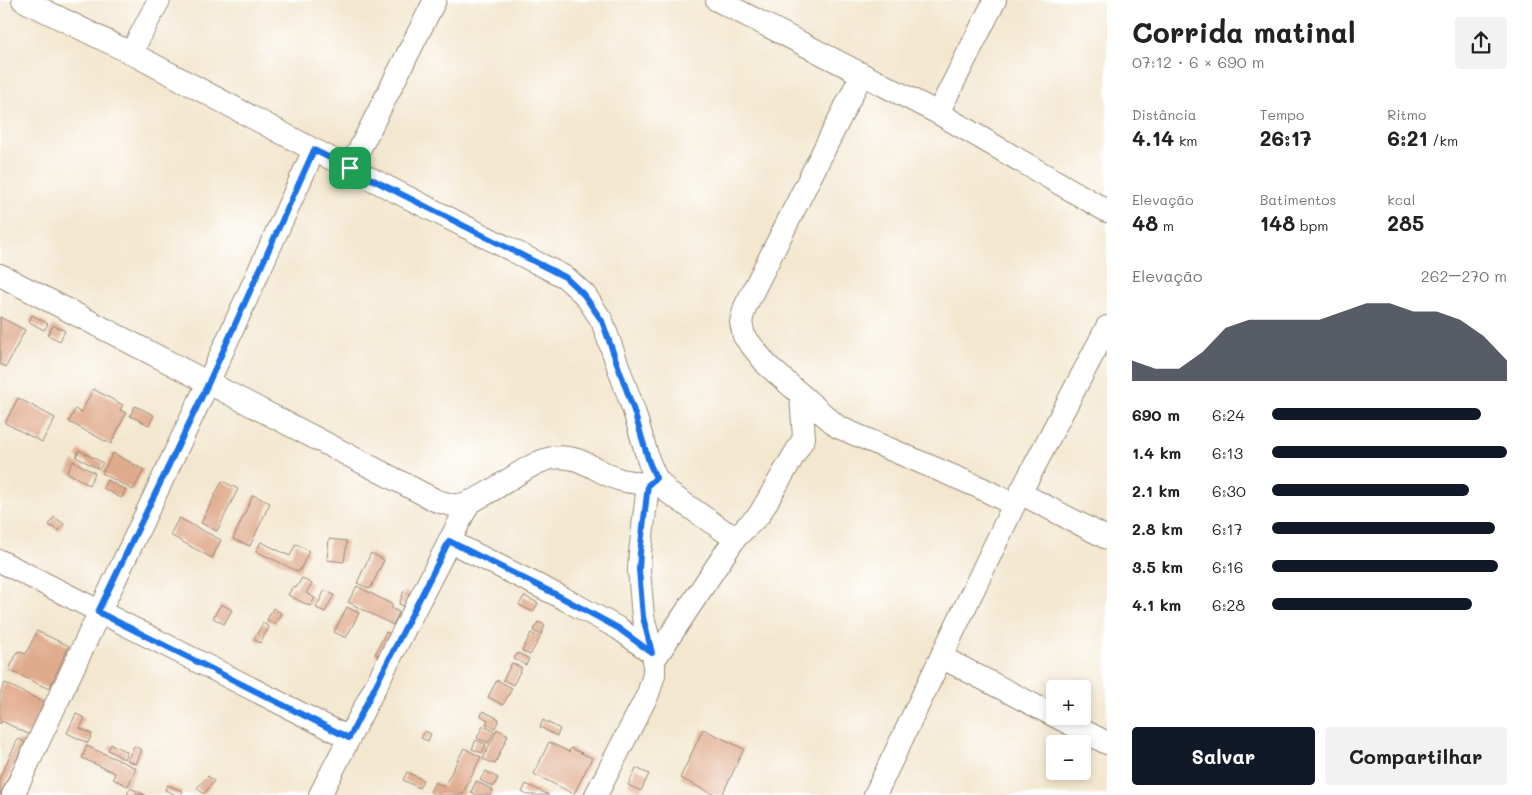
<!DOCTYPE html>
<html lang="pt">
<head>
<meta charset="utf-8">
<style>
  :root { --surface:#fff; --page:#f2f2f2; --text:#222; --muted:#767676; --accent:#111827 }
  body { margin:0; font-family:Mali,sans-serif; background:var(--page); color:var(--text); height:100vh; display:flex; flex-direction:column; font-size:19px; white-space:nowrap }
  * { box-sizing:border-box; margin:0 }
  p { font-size:16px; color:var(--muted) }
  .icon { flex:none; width:28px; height:28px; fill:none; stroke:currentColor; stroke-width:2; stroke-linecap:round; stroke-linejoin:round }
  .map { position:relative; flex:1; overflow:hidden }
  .panel { display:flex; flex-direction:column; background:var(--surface); width:425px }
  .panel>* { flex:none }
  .buttons { position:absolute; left:1046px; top:680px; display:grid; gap:10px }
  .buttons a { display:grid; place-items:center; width:45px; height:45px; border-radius:5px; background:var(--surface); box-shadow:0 2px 8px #0003; font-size:25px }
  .pin { position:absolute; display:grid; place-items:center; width:42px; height:42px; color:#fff; margin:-21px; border-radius:10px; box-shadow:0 2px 8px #0006 }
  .round { display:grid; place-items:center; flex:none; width:52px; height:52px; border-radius:5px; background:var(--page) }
  .headline { display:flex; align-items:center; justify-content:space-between; height:85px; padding:0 25px }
  h1 { font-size:28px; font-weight:700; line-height:38px }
  .stats { display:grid; grid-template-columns:repeat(3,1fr); gap:8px; height:85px; padding:5px 25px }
  .stats div { display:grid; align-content:center }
  .stats b { font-size:21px; font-weight:700 }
  .stats small { font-size:14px; font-weight:400 }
  .stats p { font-size:14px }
  .chart { height:140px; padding:10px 25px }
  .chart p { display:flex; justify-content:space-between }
  .chart svg { width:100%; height:90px; margin-top:5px; fill:var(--accent); opacity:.7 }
  .button { display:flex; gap:10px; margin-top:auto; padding:10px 25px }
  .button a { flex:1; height:58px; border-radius:5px; background:var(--accent); color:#fff; font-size:20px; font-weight:700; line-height:58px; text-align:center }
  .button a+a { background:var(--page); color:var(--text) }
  ul { padding:0 25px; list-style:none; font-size:16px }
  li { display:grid; grid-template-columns:80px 60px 1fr; align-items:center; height:38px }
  li i { height:12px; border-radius:6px; background:var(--accent) }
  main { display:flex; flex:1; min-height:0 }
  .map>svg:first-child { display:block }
  .building { fill:#e0aa8c }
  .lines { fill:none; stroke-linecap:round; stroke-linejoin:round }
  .minor-casing { stroke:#978876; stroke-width:24 }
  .minor { stroke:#fff; stroke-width:22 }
  .route-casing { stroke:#fff; stroke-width:10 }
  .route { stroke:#1a73e8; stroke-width:6 }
</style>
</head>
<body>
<main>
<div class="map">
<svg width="1107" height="795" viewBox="0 0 1107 795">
  <rect width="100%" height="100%" fill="#fff"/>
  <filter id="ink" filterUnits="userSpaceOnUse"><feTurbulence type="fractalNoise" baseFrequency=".02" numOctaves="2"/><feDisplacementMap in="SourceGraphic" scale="10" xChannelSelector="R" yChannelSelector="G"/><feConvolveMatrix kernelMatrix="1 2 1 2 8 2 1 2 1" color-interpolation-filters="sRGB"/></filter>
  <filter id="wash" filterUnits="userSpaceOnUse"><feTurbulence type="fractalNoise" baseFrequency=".0096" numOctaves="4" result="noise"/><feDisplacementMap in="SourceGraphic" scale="20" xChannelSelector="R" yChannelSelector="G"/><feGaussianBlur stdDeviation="1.12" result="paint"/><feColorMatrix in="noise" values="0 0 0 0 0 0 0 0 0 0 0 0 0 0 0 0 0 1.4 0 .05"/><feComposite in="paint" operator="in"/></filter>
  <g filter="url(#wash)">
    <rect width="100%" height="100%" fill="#f3e7cf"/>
    <g id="blocks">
      <path class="building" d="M32 315 48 324 44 330 29 322Z
        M0 317 25 330 6 367 0 364Z
        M53 325 65 331 60 341 48 335Z
        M93 389 123 405 120 410 126 413 111 444 69 422 75 409 81 413Z
        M18 398 55 418 42 442 5 423Z
        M135 406 154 415 149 425 130 416Z
        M79 450 103 463 99 469 76 457Z
        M113 453 144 470 133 490 102 473Z
        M73 461 95 473 89 485 67 472Z
        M107 480 126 490 121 498 103 488Z
        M222 481 238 489 217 531 201 523Z
        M253 495 270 503 250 546 233 539Z
        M54 517 64 524 59 531 49 525Z
        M179 518 221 540 212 558 170 535Z
        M329 539 347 541 344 562 327 560Z
        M261 542 290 556 296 544 309 551 299 572 256 551Z
        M371 553 384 560 370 589 357 583Z
        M302 578 312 584 306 593 315 598 310 606 288 595 293 586 296 588Z
        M357 586 393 605 391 608 399 612 393 625 348 602Z
        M325 590 334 595 325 612 316 608Z
        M404 591 412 595 407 607 399 604Z
        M524 596 538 603 533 612 519 605Z
        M221 604 232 610 224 624 213 618Z
        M347 607 359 613 346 638 334 632Z
        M273 608 281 613 275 624 267 620Z
        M538 622 545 625 541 635 533 631Z
        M263 623 269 627 260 643 254 639Z
        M37 631 69 646 49 689 9 670 18 651 26 654Z
        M386 632 394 636 383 658 375 654Z
        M531 633 540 638 530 655 522 651Z
        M518 653 529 659 526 665 514 659Z
        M512 663 522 668 513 685 503 680Z
        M497 680 512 688 503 705 488 697Z
        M5 683 45 703 30 735 2 721 0 724V693Z
        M483 711 499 719 495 728 486 724 488 720 481 716Z
        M76 714 85 718 80 728 92 734 88 743 67 733Z
        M543 720 560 729 557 736 540 727Z
        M483 726 494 731 488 743 477 738Z
        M497 729 508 735 495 764 483 759Z
        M703 729 744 749 722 795H715L680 778Z
        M425 731 431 734 428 741 421 738Z
        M18 739 25 742 0 795V777Z
        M476 740 486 745 482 753 472 749Z
        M549 742 569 752 571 748 592 758 574 794 534 774Z
        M111 744 127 752 124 759 108 750Z
        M87 746 136 768 128 786 113 779 115 773 82 758Z
        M134 746 142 750 136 764 127 760Z
        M464 748 481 757 462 795H435L430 792 435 782 444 787Z
        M636 768 649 774 641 791 628 785Z
        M486 771 498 778 493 787 480 780Z
        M407 772 423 780 419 788 403 780Z
        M208 776 214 781 204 794 197 788Z
        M476 781 493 790 491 795H477L471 792Z
        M526 784 549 795H527L522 792Z
        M167 785 183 791 181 795H176L165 790Z
        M130 788 145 795H127Z"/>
    </g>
  </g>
  <g filter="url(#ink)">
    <use href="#blocks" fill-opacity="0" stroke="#978876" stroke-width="1"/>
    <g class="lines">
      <g class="minor-casing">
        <path id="minor" d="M23 0 131 53 314 150 565 277 585 295 602 321 634 411 649 462 656 478 669 493 724 531 736 537 759 515 804 438 801 395
          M717 0 938 113 1107 211
          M131 53 159 0
          M862 74 745 307 741 322 744 336 767 365 838 427 981 488 1014 505
          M938 113 995 0
          M350 168 435 0
          M0 275 437 501C442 502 447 504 452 505 479 508 523 463 552 458 580 453 597 473 621 480 630 482 639 483 648 485
          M1020 493 1107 538
          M449 541 559 596 618 628 652 653
          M0 561 349 738
          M941 657 1055 716
          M654 660 736 537
          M1055 716 1107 743
          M13 795 208 383 314 150
          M320 795 469 503
          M596 795 648 694 654 675V660L643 617 639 570 640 553 648 485 656 478
          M875 795 1014 505 1107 327"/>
      </g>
      <use href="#minor" class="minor"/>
    </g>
  </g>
  <g class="lines" filter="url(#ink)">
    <g class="route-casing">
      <path id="route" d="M314 150 565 277 584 295 602 321 634 411 649 462 656 478 648 485 640 553 639 570 643 617 652 653 618 628 559 596 449 541 349 738 98 612 208 384Z"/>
    </g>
    <use href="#route" class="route"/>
  </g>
</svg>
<div class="buttons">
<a>+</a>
<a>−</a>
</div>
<div class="pin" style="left:350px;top:168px;background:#1e9e55"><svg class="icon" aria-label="arrive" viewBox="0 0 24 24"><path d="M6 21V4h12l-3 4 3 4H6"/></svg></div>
</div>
<section class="panel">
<div class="headline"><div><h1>Corrida matinal</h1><p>07:12 · 6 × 690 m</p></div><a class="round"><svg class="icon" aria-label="share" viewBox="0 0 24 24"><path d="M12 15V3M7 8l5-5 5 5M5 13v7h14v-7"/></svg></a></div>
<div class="stats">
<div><p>Distância</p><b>4.14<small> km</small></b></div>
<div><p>Tempo</p><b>26:17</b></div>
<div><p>Ritmo</p><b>6:21<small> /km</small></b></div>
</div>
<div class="stats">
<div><p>Elevação</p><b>48<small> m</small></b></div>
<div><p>Batimentos</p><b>148<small> bpm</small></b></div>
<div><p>kcal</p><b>285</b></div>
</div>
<div class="chart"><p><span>Elevação</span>262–270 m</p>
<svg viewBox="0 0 160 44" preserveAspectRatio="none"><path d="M0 44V34L10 38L20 38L30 30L40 18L50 14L60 14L70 14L80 14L90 10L100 6L110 6L120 10L130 10L140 14L150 22L160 34V44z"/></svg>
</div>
<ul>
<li><b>690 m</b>6:24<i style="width:89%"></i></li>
<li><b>1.4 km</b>6:13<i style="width:100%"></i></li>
<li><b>2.1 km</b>6:30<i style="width:84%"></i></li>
<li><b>2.8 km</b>6:17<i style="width:95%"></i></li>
<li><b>3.5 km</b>6:16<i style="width:96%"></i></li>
<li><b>4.1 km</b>6:28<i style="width:85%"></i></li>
</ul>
<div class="button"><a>Salvar</a><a>Compartilhar</a></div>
</section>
</main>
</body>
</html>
